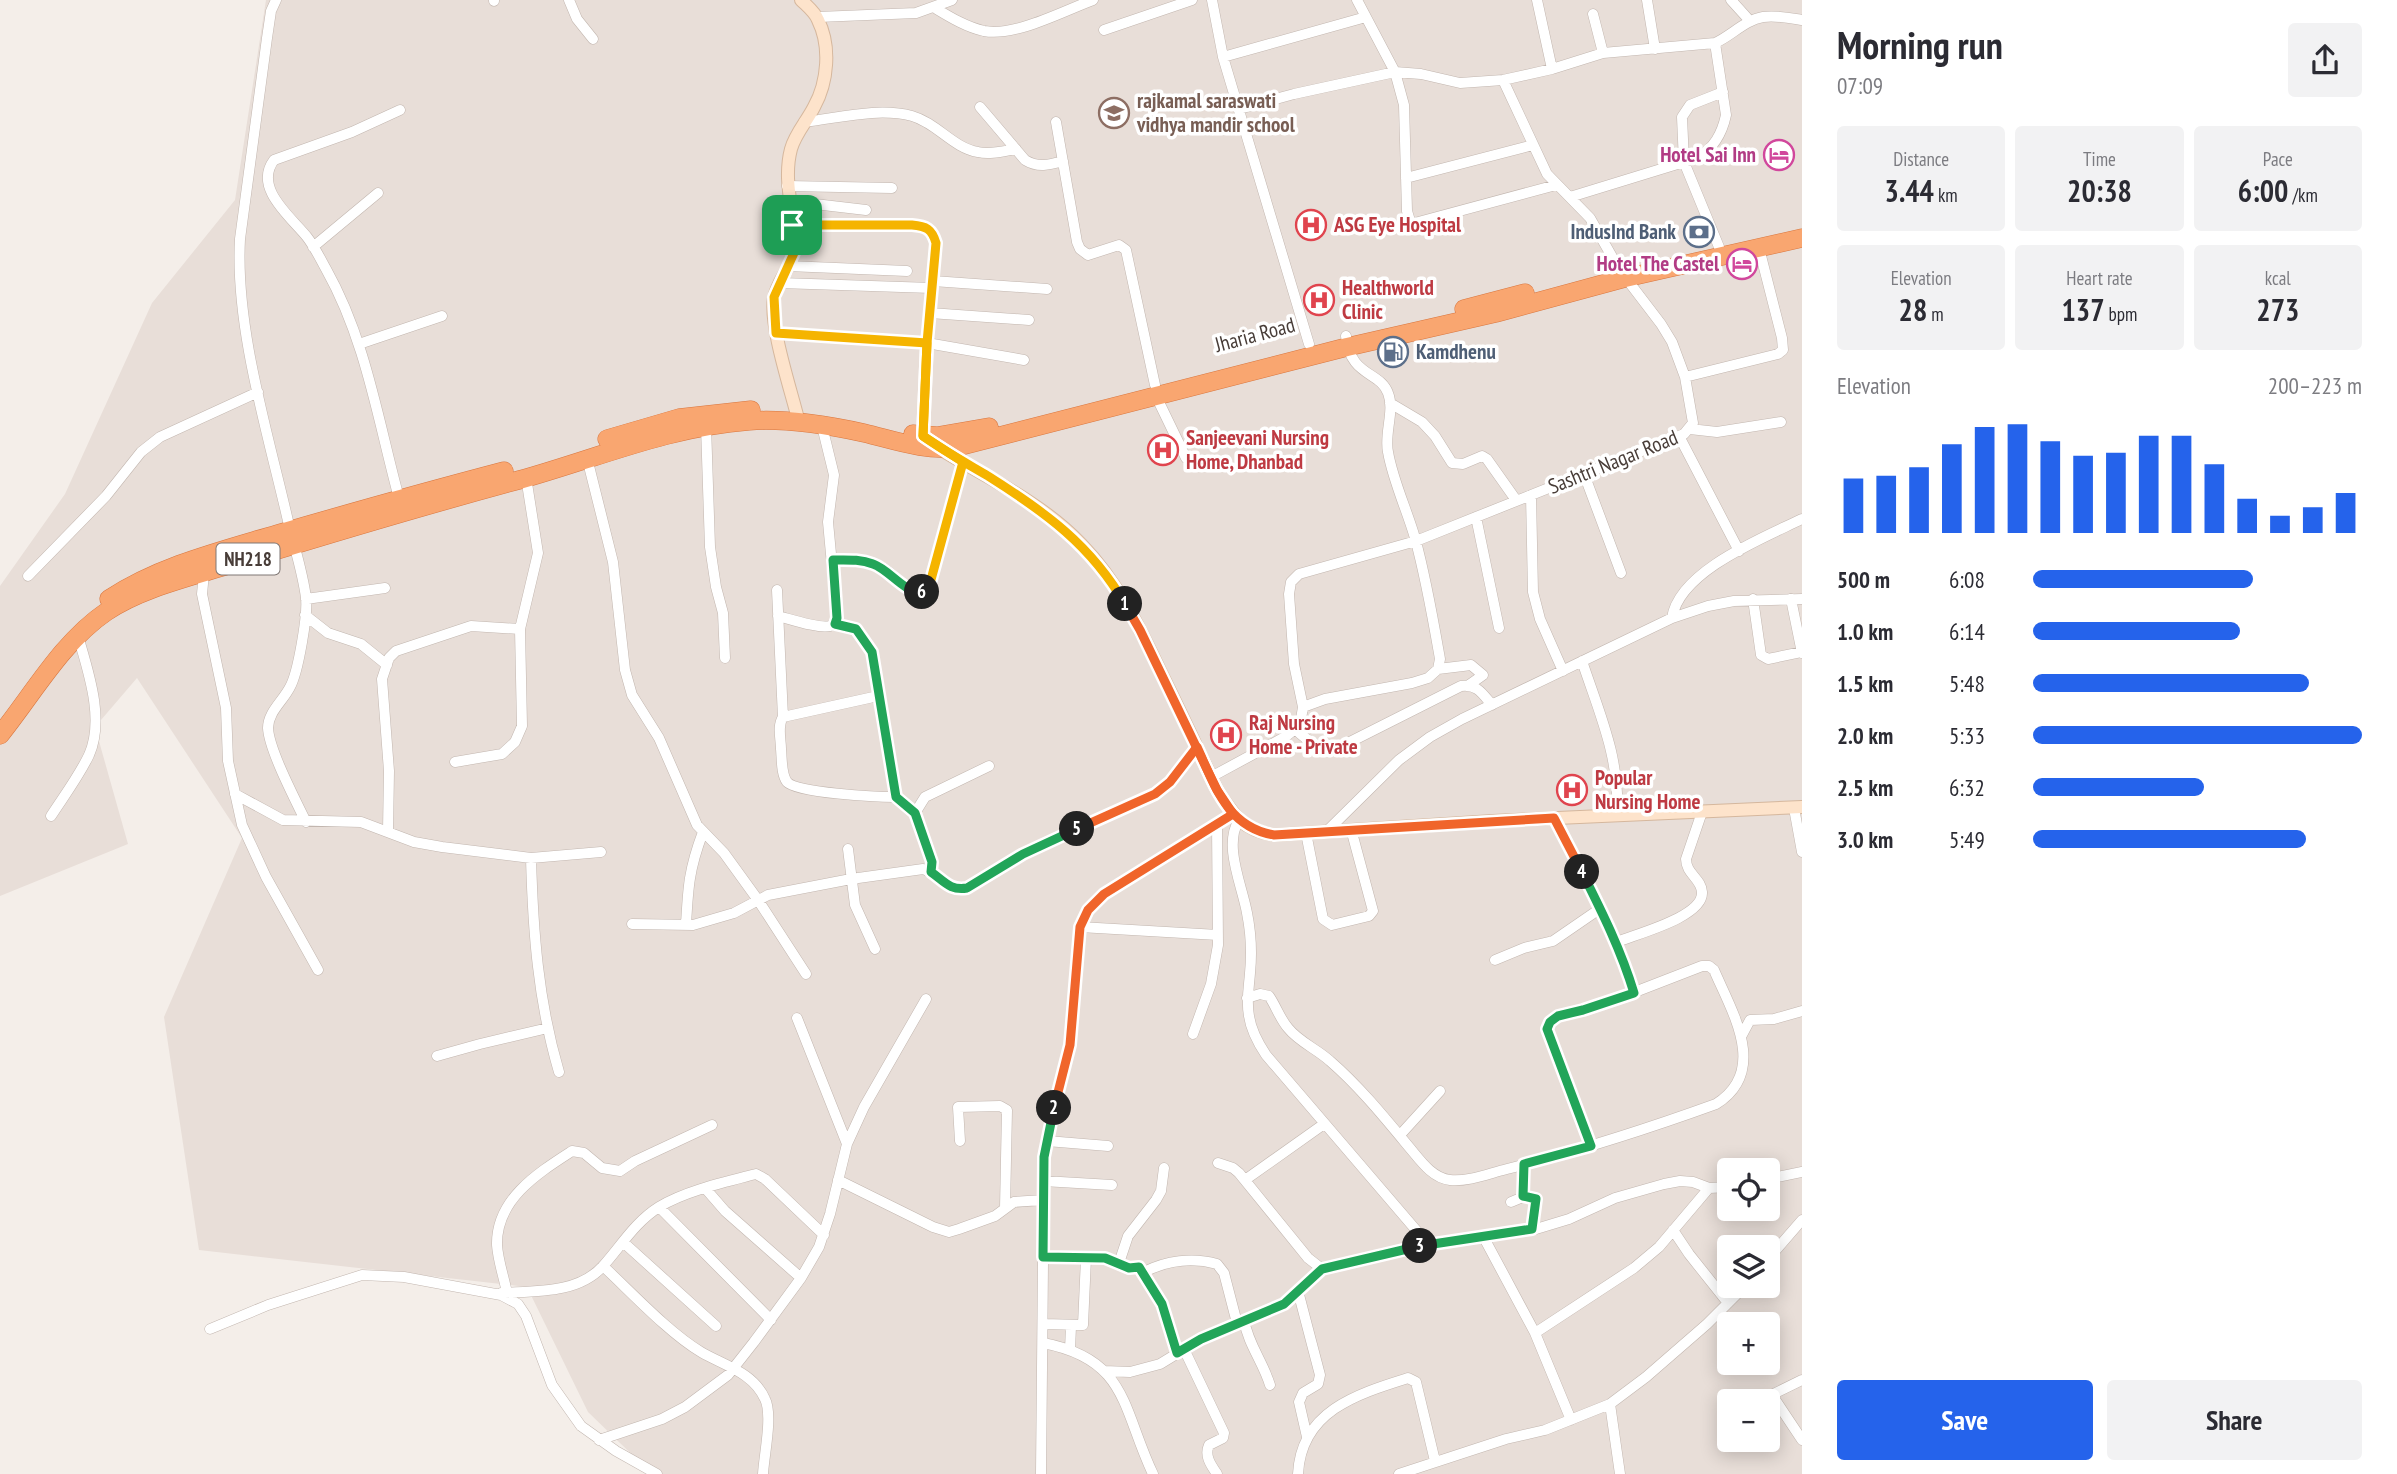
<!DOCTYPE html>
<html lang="en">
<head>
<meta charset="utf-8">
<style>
  :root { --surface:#fff; --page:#f2f2f3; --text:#2b2b33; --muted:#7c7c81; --accent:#2563eb }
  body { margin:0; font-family:"PT Sans Narrow",sans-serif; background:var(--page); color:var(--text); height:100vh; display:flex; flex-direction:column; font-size:26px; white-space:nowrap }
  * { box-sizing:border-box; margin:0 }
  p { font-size:23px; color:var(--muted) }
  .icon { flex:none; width:38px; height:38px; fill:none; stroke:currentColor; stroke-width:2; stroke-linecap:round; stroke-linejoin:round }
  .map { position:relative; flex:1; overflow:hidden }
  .sheet { display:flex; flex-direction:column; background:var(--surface); width:595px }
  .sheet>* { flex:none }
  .controls { position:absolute; left:1717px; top:1158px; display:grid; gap:14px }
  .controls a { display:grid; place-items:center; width:63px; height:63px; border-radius:7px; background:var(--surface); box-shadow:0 4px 18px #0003; font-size:35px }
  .pin { position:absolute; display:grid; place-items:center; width:60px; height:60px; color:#fff; margin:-30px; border-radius:14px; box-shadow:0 4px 10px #0006 }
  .km { position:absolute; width:35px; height:35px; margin:-18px; border-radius:50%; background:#222; color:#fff; font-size:19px; line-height:35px; text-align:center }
  .round { display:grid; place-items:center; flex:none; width:74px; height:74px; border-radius:7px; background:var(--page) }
  .head { display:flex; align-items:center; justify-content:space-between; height:119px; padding:0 35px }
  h1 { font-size:38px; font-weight:700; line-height:52px }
  .figures { display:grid; grid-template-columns:repeat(3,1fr); gap:10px; height:119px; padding:7px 35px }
  .figures div { display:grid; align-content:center; border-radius:7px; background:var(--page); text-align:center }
  .figures b { font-size:30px; font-weight:700 }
  .figures small { font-size:19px; font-weight:400 }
  .figures p { font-size:19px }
  .chart { height:196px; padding:14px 35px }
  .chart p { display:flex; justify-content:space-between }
  .chart svg { width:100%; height:126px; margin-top:7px; stroke:var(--accent); stroke-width:6 }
  .primary-button { display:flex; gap:14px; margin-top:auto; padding:14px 35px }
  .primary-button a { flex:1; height:80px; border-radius:7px; background:var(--accent); color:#fff; font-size:28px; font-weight:700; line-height:80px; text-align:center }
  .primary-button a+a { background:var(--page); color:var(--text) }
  ul { padding:0 35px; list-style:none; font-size:23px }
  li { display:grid; grid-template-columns:112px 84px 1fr; align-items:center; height:52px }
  li i { height:18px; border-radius:9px; background:var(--accent) }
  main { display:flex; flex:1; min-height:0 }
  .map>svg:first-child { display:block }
  .residential { fill:#e8ded8; fill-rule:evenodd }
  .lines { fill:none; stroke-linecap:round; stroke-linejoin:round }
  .street-casing { stroke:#c2b6af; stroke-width:11 }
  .secondary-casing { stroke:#d5b79d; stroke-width:14 }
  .highway-casing { stroke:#d8763f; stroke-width:19 }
  .street { stroke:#fff; stroke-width:10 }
  .secondary { stroke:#fde3cb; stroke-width:12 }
  .highway { stroke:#f9a670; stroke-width:18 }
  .split-1-casing { stroke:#fff; stroke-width:14 }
  .split-2-casing { stroke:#fff; stroke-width:14 }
  .split-3-casing { stroke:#fff; stroke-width:14 }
  .split-4-casing { stroke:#fff; stroke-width:14 }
  .split-5-casing { stroke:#fff; stroke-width:14 }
  .split-6-casing { stroke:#fff; stroke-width:14 }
  .split-7-casing { stroke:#fff; stroke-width:14 }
  .split-1 { stroke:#f5b400; stroke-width:9 }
  .split-2 { stroke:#f0652b; stroke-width:9 }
  .split-3 { stroke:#22a559; stroke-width:9 }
  .split-4 { stroke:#22a559; stroke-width:9 }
  .split-5 { stroke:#f0652b; stroke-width:9 }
  .split-6 { stroke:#22a559; stroke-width:9 }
  .split-7 { stroke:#f5b400; stroke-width:9 }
  .labels { text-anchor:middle; stroke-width:7; stroke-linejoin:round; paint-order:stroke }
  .shield { fill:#fff; stroke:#7f7774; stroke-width:2 }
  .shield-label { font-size:19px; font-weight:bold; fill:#483d38 }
  .education-label { font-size:21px; font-weight:bold; fill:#785e54; stroke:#fff; text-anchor:start }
  .hotel-label { font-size:21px; font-weight:bold; fill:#b23c85; stroke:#fff; text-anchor:end }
  .health-label { font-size:21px; font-weight:bold; fill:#be3a42; stroke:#fff; text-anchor:start }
  .service-label { font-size:21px; font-weight:bold; fill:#4e5e75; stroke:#fff; text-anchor:end }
  .street-label { font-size:21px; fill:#483d38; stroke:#fff }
</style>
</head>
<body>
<main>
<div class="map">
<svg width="1802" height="1474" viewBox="0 0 1802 1474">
  <rect width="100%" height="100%" fill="#f4eee9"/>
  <path class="residential" d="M266 0H1802V1474H652L588 1412 527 1287 199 1250 164 1017 242 838 137 678 95 727 128 844 0 896V586L65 494 152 303 235 200ZM1729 1171H1768V1209H1729ZM1729 1248H1768V1286H1729ZM1729 1325H1768V1363H1729ZM1729 1402H1768V1440H1729Z"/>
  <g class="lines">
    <g class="street-casing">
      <path id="street" d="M276 0 271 11 267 38 240 239C235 328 268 433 288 521 294 546 303 573 306 598 308 615 298 673 290 687 283 701 268 712 268 728 269 750 296 801 306 822
        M569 0 577 19 593 39
        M1212 0 1223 57 1309 344
        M1357 0 1395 72 1404 105 1407 211 1411 224 1556 185
        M1537 0 1552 69
        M1647 0 1655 49
        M1731 0 1750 21
        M494 1V0
        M935 8C950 17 966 27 984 31 1015 37 1063 11 1093 0
        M1593 14 1603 53
        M818 17 916 13 952 0
        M1104 30 1192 0
        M1223 57 1366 17
        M980 107 1025 160C1038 168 1049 165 1063 161
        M1239 109 1294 94 1395 72 1421 74 1460 83 1503 80 1552 69 1603 53 1715 43C1731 36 1745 20 1763 17 1776 15 1790 18 1802 20
        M804 122C839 118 878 107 912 116 937 123 953 148 978 152 990 155 1004 151 1016 149
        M1056 122 1077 242 1080 249 1088 255 1119 245 1126 250 1155 385
        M1406 178 1533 145
        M787 186 892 188
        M1570 197 1697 158C1714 148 1722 134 1726 115L1715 43
        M789 201 866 210
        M792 225H912C926 226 932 230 936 243L927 343 923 436
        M313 247 378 193
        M1719 247 1684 162 1682 117 1690 105 1723 92
        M788 266 907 271
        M933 281 1047 289
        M780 283 932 288
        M930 313 1029 320
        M776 333 927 343 1024 360
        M359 344 442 316
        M1685 377 1778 354 1783 350 1782 338 1759 248
        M1156 396 1186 458
        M1390 403 1422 422 1435 436 1452 463 1463 464 1482 456 1487 459 1516 500
        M706 426 710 547 716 587 723 613 725 658
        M1690 429 1717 432 1781 422
        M1679 436 1739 551
        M587 458 613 562 625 670 632 695 659 738 697 825 724 853 758 900 806 974
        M1584 474 1621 573
        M1531 495 1533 592 1540 619 1563 671
        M399 498C378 421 366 340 326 269 320 258 314 246 307 237 291 217 253 188 274 160L352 132 400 110
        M1476 517 1499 628
        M833 560C851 560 867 559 883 568 896 576 905 590 920 593L929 587 963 462
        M204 573 202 594 226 708 228 761 242 825 266 877 318 970
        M28 576 106 496 141 452 160 437 258 392
        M777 590 783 717
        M306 599 385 588
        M1753 599 1761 655 1768 659 1802 652
        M1791 599 1802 653
        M305 615 328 633 361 644 387 665
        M778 616C790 619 819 629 830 626 836 625 835 623 837 618L828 522 834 475 822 426
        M1672 618C1679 571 1763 538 1802 519
        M835 624 856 630 872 652 896 797 915 813 932 862 931 872
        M1582 661C1600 715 1620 758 1617 815
        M1438 669 1471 665 1483 675 1469 685
        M878 696 783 717C777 726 781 739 781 749 782 758 781 774 787 782 797 793 877 797 896 797
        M1303 707 1325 699 1412 683 1428 678 1438 669 1440 659C1433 619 1426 578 1415 538 1407 510 1393 481 1388 452 1384 433 1395 411 1388 393 1380 371 1350 377 1346 336
        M1295 729C1311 744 1317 748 1340 747L1461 686C1477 684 1482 693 1492 705
        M455 762 502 754 515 742 522 726 520 629 538 553 526 477
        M1211 777 1285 737 1295 729 1301 719 1303 707 1294 664 1289 594 1291 582 1299 574 1416 541 1684 434 1693 423 1685 377 1672 342 1661 324 1619 269 1590 218 1547 174 1503 80
        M235 794 283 820 361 822 414 842 442 847 531 858 601 852
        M1794 808 1802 852
        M915 813 925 797 989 766
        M51 816C64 796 79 776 89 755 105 719 88 671 78 636
        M1554 818C1583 875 1615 930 1634 993
        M1239 820C1223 845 1242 885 1247 913 1251 933 1252 953 1250 973 1249 987 1246 1001 1249 1016 1251 1030 1258 1043 1266 1055L1428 1244
        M388 831 389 771 382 679 389 658 396 651 471 626 520 629
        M1327 831 1399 760 1430 737 1462 719 1672 618 1708 606 1734 601 1802 599
        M1306 833 1323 919 1332 925 1369 916 1373 911 1351 829
        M848 849 855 905 875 949
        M531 858C533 931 538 1001 559 1072
        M632 924 693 925 734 913 768 895 851 879 923 869C941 875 947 892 967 888L1023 854 1155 794 1170 782 1197 747
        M686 925C688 887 689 869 703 832
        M1080 927 1218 935
        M1617 942C1636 934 1704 917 1702 892 1701 878 1686 874 1686 859L1702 812
        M1495 960 1524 948 1553 941 1601 908
        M1247 998 1260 994 1269 996C1276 1006 1280 1019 1288 1028 1299 1042 1317 1049 1330 1061 1359 1086 1385 1118 1409 1147 1420 1160 1432 1178 1450 1180 1468 1182 1490 1173 1507 1169 1578 1151 1647 1129 1716 1104 1769 1071 1732 1012 1714 970L1709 966H1702L1609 1002 1558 1016 1550 1022 1547 1029 1591 1146
        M797 1018 847 1144
        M1193 1034 1211 984 1218 945 1217 823
        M1742 1035 1750 1020 1774 1019 1802 1011
        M437 1056 480 1044 548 1028
        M1400 1135 1440 1091
        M960 1141 958 1107 1000 1106 1007 1110 1005 1208
        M1047 1141 1108 1146
        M1218 1163 1233 1168 1239 1173 1308 1258 1322 1269
        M1768 1179 1802 1172
        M838 1180 933 1227 949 1232 959 1229 995 1216 1014 1202 1043 1200
        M1245 1180 1324 1124
        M1043 1181 1112 1185
        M705 1188 725 1211 801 1278
        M1523 1197 1524 1164
        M1511 1202 1523 1197 1536 1199 1532 1229
        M659 1207 771 1320
        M1673 1230 1689 1254 1728 1303
        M1483 1236 1535 1333 1571 1420
        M623 1242 716 1326
        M1043 1257 1105 1258 1129 1268 1139 1267 1162 1304 1177 1353
        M1768 1259 1802 1220
        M1119 1263 1128 1236 1156 1200 1161 1191 1164 1168
        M603 1266C631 1292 669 1333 701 1352 723 1365 753 1372 765 1399 773 1415 764 1455 763 1474
        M1144 1272C1166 1261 1192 1257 1217 1264L1224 1273 1237 1323
        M1298 1291 1320 1375 1318 1384 1303 1393 1299 1402 1307 1437
        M501 1293C535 1291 578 1294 603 1266 621 1246 635 1222 659 1207 685 1191 725 1182 756 1174L765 1179 824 1235
        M507 1293C504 1277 498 1261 497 1245 496 1199 538 1173 572 1151L584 1153 602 1168 620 1171 635 1161 712 1125
        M1244 1320C1248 1344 1263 1362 1270 1385
        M1043 1324 1083 1325 1086 1258
        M210 1329 268 1305 362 1275 404 1277 501 1295 518 1304 526 1316 552 1385 581 1426 616 1451 657 1474
        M1535 1333 1634 1268 1659 1247 1709 1188
        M1043 1343C1128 1359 1122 1409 1153 1474
        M1184 1349 1224 1433 1223 1438 1209 1445C1204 1456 1211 1465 1217 1474
        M1070 1350 1071 1326
        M1104 1371 1130 1372 1160 1364 1201 1339 1284 1304 1322 1269 1428 1244 1536 1229 1569 1219 1615 1198 1664 1184 1680 1181 1693 1182 1709 1188 1729 1187
        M1772 1395 1802 1440
        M1757 1402 1802 1380
        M1610 1404 1620 1474
        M599 1440 662 1419 685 1407 728 1375 754 1342 801 1278 819 1247 830 1214 847 1144 864 1107 926 999
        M1041 1474 1044 1157 1059 1086 1070 1045 1080 927 1088 910 1104 894 1233 814
        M1298 1474C1301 1411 1357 1394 1408 1378L1416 1382 1435 1461
        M1399 1474 1506 1439 1545 1430 1610 1404 1646 1377 1707 1324 1745 1286"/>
    </g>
    <g class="secondary-casing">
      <path id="secondary" d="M799 423C792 393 769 326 774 298 777 281 792 267 794 249 796 215 782 183 791 149 795 134 807 121 814 107 828 82 831 46 818 20 815 12 807 6 801 0
        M940 449C988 478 1042 503 1081 544 1117 581 1140 628 1162 675 1181 713 1199 752 1217 790 1234 816 1243 830 1274 835L1493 821 1802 807"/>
    </g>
    <g class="highway-casing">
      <path id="highway" d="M1464 309 1525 293
        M913 434 937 436 989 427
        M607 439 679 418 751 410
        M109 599C159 566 220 551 277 534 353 512 428 491 504 471
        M0 735C33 694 62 642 106 612 141 588 194 576 235 563 329 534 423 506 519 480 595 459 668 427 749 421 786 418 827 425 864 433 894 440 926 452 957 447L1347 347 1496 313 1625 278 1802 238"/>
    </g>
    <use href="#street" class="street"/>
    <use href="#secondary" class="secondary"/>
    <use href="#highway" class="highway"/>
  </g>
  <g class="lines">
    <g class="split-1-casing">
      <path id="split-1" d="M792 225H912C926 226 932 229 936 243L927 343 923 436C944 451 966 463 988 476 1045 512 1091 545 1125 604"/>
    </g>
    <g class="split-2-casing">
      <path id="split-2" d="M1054 1108 1070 1045 1080 927 1088 910 1104 894 1233 814 1217 790 1140 630 1125 604"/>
    </g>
    <g class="split-3-casing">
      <path id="split-3" d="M1054 1108 1044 1157 1043 1257 1105 1258 1129 1268 1139 1267 1162 1304 1177 1353 1201 1339 1284 1304 1322 1269 1420 1246"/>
    </g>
    <g class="split-4-casing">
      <path id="split-4" d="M1420 1246 1532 1229 1536 1199 1523 1196 1524 1164 1591 1146 1547 1029 1550 1022 1558 1016 1583 1010 1634 993C1621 950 1602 912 1582 872"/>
    </g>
    <g class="split-5-casing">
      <path id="split-5" d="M1077 829 1155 794 1170 782 1197 747C1215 786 1227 827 1274 835L1554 818 1582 872"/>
    </g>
    <g class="split-6-casing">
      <path id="split-6" d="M922 592C904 593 890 570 873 564 860 559 847 560 833 560L837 618 835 624 856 629 872 652 896 797 915 813 932 862 931 872C944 881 950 891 967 888L1023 854 1077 829"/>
    </g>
    <g class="split-7-casing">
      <path id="split-7" d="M792 225 794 253 774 297 776 333 927 343 923 436 963 462 929 587 922 592"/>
    </g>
    <use href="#split-1" class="split-1"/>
    <use href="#split-2" class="split-2"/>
    <use href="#split-3" class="split-3"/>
    <use href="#split-4" class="split-4"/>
    <use href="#split-5" class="split-5"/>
    <use href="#split-6" class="split-6"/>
    <use href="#split-7" class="split-7"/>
  </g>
  <defs>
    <g id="school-ring" transform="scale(1.575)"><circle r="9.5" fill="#fff" stroke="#8d6e63" stroke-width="1.5"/><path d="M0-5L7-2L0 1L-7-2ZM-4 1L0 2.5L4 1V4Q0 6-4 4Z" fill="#8d6e63"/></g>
    <g id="hotel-ring" transform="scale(1.575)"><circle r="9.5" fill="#fff" stroke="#d1479c" stroke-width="1.5"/><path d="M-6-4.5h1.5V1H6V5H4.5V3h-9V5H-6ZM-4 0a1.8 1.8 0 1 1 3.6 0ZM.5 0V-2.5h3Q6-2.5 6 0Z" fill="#d1479c"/></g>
    <g id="hospital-ring" transform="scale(1.575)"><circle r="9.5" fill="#fff" stroke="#e0444e" stroke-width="1.5"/><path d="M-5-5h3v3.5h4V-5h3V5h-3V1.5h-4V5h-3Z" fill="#e0444e"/></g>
    <g id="bank-ring" transform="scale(1.575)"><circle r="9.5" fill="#fff" stroke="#5c6f8a" stroke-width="1.5"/><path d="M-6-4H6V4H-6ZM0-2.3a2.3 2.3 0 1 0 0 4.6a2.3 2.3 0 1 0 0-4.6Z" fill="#5c6f8a"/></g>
    <g id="fuel-ring" transform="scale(1.575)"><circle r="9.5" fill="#fff" stroke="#5c6f8a" stroke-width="1.5"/><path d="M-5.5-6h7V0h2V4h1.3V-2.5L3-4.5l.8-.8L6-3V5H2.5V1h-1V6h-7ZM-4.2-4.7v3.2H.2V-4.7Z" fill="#5c6f8a"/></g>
  </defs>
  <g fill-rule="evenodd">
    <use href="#school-ring" x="1114" y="113"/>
    <use href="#hotel-ring" x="1779" y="155"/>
    <use href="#hospital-ring" x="1311" y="225"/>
    <use href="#bank-ring" x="1699" y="232"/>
    <use href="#hotel-ring" x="1742" y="264"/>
    <use href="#hospital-ring" x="1319" y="300"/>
    <use href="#fuel-ring" x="1393" y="352"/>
    <use href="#hospital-ring" x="1163" y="450"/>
    <use href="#hospital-ring" x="1226" y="735"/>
    <use href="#hospital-ring" x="1572" y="790"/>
  </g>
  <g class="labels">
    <rect class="shield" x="216.5" y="543.5" width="63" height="31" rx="5"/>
    <g class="shield-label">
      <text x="248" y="566">NH218</text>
    </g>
    <g class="education-label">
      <text x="1137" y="108">rajkamal saraswati<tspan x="1137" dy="24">vidhya mandir school</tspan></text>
    </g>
    <g class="hotel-label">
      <text x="1756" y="162">Hotel Sai Inn</text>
      <text x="1719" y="271">Hotel The Castel</text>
    </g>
    <g class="health-label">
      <text x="1334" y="232">ASG Eye Hospital</text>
      <text x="1342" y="295">Healthworld<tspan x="1342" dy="24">Clinic</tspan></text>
      <text x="1186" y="445">Sanjeevani Nursing<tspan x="1186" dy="24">Home, Dhanbad</tspan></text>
      <text x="1249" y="730">Raj Nursing<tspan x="1249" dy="24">Home - Private</tspan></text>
      <text x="1595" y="785">Popular<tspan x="1595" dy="24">Nursing Home</tspan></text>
    </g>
    <g class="service-label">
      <text x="1676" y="239">IndusInd Bank</text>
      <text x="1416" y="359" text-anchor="start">Kamdhenu</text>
    </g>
    <g class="street-label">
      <text transform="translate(1255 335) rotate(-15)" y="7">Jharia Road</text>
      <text transform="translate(1613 462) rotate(-22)" y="7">Sashtri Nagar Road</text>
    </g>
  </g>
</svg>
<div class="controls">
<a><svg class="icon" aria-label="locate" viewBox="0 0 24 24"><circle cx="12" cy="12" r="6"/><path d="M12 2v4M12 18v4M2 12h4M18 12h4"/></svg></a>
<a><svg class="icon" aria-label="layers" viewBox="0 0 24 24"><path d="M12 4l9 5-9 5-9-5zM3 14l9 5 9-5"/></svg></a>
<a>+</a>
<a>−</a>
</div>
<div class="pin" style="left:792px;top:225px;background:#1e9e55"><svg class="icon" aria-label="arrive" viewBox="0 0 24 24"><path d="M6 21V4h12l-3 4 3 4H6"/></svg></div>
<b class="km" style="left:1125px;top:604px">1</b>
<b class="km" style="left:1054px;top:1108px">2</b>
<b class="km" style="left:1420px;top:1246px">3</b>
<b class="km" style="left:1582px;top:872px">4</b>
<b class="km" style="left:1077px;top:829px">5</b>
<b class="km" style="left:922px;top:592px">6</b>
</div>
<section class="sheet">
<div class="head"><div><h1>Morning run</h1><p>07:09</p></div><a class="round"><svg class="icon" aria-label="share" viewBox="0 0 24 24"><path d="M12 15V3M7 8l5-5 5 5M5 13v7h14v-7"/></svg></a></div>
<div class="figures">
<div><p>Distance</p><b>3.44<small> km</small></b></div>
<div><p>Time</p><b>20:38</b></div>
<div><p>Pace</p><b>6:00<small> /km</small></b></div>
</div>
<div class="figures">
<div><p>Elevation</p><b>28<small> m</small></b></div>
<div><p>Heart rate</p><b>137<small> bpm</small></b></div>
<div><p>kcal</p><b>273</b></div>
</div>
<div class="chart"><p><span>Elevation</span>200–223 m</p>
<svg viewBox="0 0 160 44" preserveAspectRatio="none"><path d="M5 44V25M15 44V24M25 44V21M35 44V13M45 44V7M55 44V6M65 44V12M75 44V17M85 44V16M95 44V10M105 44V10M115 44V20M125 44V32M135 44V38M145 44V35M155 44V30"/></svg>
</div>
<ul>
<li><b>500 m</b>6:08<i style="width:67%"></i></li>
<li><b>1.0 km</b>6:14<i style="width:63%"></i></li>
<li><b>1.5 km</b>5:48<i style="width:84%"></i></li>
<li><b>2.0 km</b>5:33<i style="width:100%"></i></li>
<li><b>2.5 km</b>6:32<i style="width:52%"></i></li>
<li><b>3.0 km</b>5:49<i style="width:83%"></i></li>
</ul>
<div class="primary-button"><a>Save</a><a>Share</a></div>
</section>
</main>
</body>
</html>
